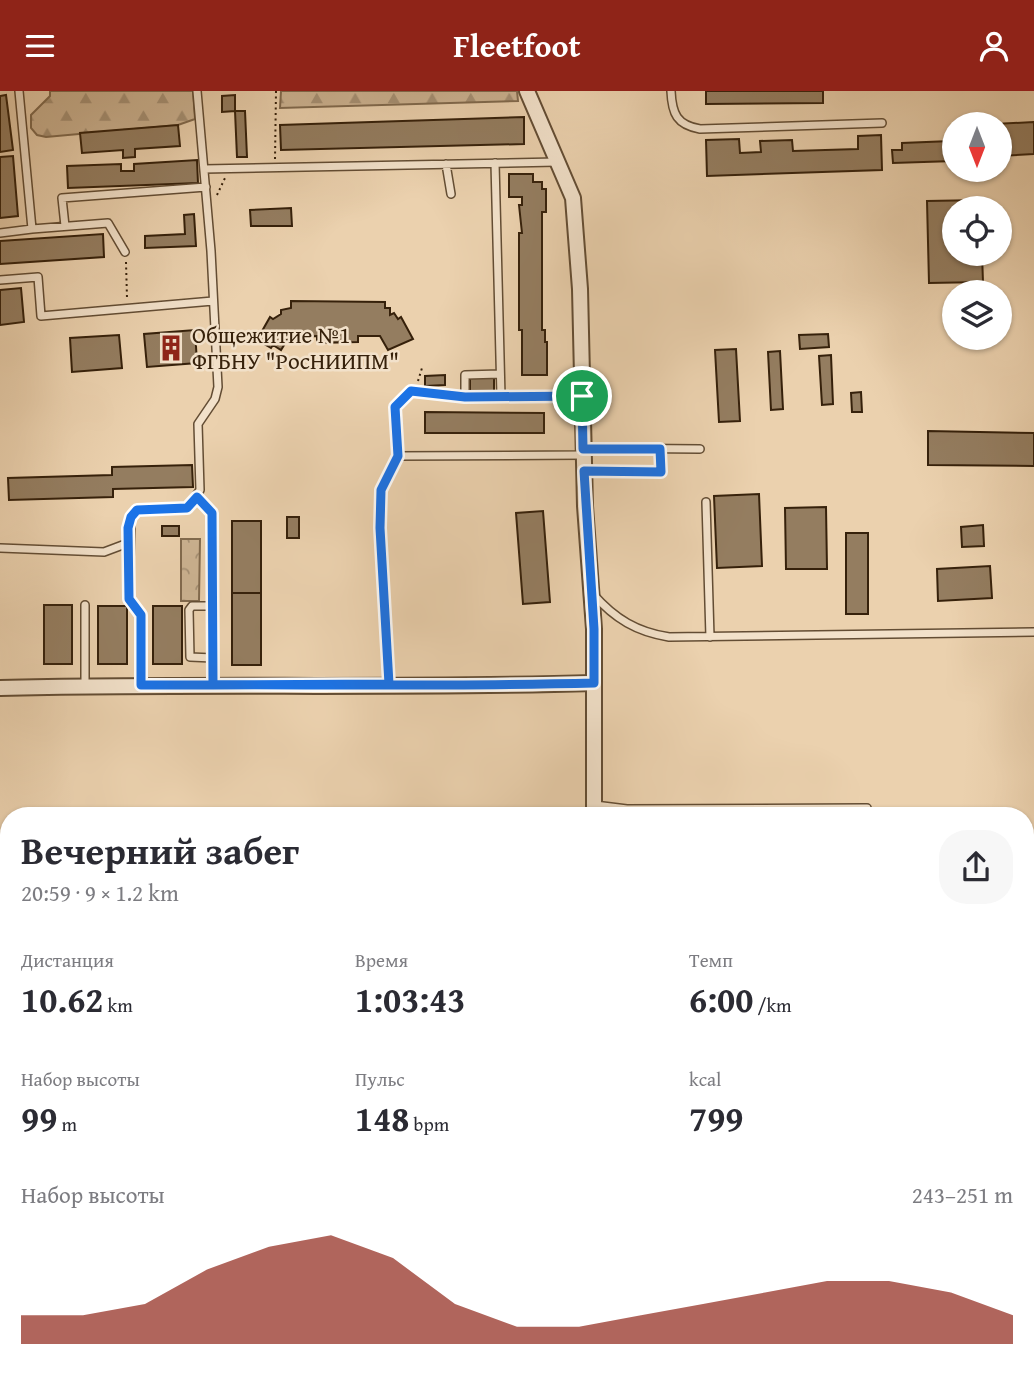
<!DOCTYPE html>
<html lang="ru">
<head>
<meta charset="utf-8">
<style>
  :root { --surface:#fff; --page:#f7f7f7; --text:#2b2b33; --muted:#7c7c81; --accent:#8f2418 }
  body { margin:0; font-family:"Gentium Book Plus",serif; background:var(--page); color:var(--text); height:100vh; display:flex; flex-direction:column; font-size:26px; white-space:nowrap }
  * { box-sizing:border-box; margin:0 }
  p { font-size:23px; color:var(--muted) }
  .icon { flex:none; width:38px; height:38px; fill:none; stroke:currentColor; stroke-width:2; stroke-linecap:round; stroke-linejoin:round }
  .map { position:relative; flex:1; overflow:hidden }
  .drawer { position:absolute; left:0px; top:716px; width:1034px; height:569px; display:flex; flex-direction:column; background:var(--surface); border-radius:28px 28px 0 0; box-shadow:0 2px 5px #0004 }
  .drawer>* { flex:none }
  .needle { width:46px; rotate:180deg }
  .tools { position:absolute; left:942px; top:21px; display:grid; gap:14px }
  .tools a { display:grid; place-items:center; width:70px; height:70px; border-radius:50%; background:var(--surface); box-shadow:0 2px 5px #0004; font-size:35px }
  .pin { position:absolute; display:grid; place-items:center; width:60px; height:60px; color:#fff; margin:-30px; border:4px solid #fff; border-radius:50%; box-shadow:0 2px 7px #0007 }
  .round { display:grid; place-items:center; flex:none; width:74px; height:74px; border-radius:28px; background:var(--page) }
  .overview { display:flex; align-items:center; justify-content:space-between; height:119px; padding:0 21px }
  h1 { font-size:38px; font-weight:600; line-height:52px }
  .metrics { display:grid; grid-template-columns:repeat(3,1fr); gap:10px; height:119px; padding:7px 21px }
  .metrics div { display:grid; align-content:center }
  .metrics b { font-size:35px; font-weight:600 }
  .metrics small { font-size:19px; font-weight:400 }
  .metrics p { font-size:19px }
  .chart { height:196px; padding:14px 21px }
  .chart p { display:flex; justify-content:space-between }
  .chart svg { width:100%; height:126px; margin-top:7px; fill:var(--accent); opacity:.7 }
  header { display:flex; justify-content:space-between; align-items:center; height:91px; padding:0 21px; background:var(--accent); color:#fff; font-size:32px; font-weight:600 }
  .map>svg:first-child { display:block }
  .forest { fill:url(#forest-firs); stroke:#816a4e; stroke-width:2 }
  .park { fill:url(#park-crowns); stroke:#816a4e; stroke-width:2 }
  .building { fill:#947d60; stroke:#36210b; stroke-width:2 }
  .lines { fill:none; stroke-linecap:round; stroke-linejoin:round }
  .service-casing { stroke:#634d34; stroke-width:10 }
  .minor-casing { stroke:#634d34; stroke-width:18 }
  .path { stroke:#36210b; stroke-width:2; stroke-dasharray:2 3.5; stroke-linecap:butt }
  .service { stroke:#f2e1ca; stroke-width:7 }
  .minor { stroke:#f2e1ca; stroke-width:14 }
  .route-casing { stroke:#fff; stroke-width:14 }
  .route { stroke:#1a73e8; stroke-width:9 }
  .labels { text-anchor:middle; stroke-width:5; stroke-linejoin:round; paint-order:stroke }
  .poi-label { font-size:23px; fill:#36210b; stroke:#f2e1ca; text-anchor:start }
</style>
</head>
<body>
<header><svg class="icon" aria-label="menu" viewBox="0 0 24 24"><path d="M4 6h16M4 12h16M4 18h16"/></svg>Fleetfoot<svg class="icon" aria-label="person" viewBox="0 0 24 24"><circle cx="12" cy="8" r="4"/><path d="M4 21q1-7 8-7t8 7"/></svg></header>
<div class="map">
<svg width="1034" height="1284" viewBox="0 0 1034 1284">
  <defs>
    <pattern id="forest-firs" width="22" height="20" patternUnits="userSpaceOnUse" patternTransform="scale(1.75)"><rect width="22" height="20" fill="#ccb392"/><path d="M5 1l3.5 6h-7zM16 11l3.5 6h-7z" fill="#a69175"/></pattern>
    <pattern id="park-crowns" width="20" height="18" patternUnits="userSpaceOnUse" patternTransform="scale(1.75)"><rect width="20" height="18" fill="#ccb392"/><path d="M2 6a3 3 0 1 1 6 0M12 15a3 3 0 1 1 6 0" fill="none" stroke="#a69175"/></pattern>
  </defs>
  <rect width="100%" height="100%" fill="#ebd1ae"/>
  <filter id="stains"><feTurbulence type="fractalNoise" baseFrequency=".00286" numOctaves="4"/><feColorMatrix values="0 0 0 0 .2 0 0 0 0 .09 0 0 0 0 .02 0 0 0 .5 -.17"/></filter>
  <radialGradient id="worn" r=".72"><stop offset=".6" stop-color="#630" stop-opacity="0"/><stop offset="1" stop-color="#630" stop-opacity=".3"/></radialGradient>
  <path class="forest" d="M50 0H193L195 28 178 34 46 46 37 44 31 37V24L50 5Z
    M281 0H517L518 10 280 17Z"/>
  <path class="park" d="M181 448H200L199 510H181Z"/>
  <path class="building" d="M706 0H823V12L706 13Z
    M6 4 13 59 0 61V5Z
    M235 4V20L222 21V5Z
    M235 20H245L247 66H237Z
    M524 26V53L281 59 280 34Z
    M1034 31V63L999 65V33H994Z
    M178 34 180 55 135 58V66L123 67V59L82 62 80 42Z
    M951 35H954V70L893 72 892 59H902V52L951 50Z
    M881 44 882 79 707 85 706 49 739 48 740 62 761 61 760 50 792 49 793 60 858 58V45Z
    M13 65 18 125 0 127V66Z
    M197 69 198 92 68 97 67 75 121 73V80H134V73Z
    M509 83H533V91H542V98H546V121H542V239H545V251H547V284H522V239H519V142H522L519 114H522V106H509Z
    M982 109V117H954V163H982L983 191 929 192 927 110Z
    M291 117 292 135H251L250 119Z
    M194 123 196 155 145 157V145L185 143 184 124Z
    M103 143 104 166 0 173V150Z
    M21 197 24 231 0 234V199Z
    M291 210 385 211V217H390V224L394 222 398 228 401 226 413 248 388 259 380 245H358V251L317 252V245L289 246 281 259 273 254 271 257 257 249 270 226 273 228 281 223V219L291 217Z
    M195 239 197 272 147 276 144 243Z
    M828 243 829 256 800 258 799 244Z
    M119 244 122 277 72 281 70 247Z
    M736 258 740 330 719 331 715 259Z
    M780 260 783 318 771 319 768 261Z
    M831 264 833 313 822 314 819 265Z
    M445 284V294L425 295V285Z
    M470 287H494V302H470Z
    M861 301 862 321H852L851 302Z
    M425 321 544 322V342H425Z
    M928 340 1034 342V375L928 374Z
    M192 374 193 396 113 398V406L9 409 8 387 112 384V376Z
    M759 403 762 475 717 477 714 405Z
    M826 416 827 478H786L785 417Z
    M543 420 550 511 523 513 516 422Z
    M287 426H299V447H287Z
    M232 430H261V502H232Z
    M983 434 984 455 962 456 961 436Z
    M162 435H179V445H162Z
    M846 442H868V523H846Z
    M990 475 992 507 938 510 937 478Z
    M232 502H261V574H232Z
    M44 514H72V573H44Z
    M98 515H127V573H98Z
    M153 515H182V573H153Z
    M0 921 9 922V943H0Z"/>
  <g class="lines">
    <g class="service-casing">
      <path id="service" d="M19 0 32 138 108 132 125 161
        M671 0C672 23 677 34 700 38L882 32
        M495 72 501 305H582
        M446 73 451 103
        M204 78 557 71
        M65 135 62 107 206 96
        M0 142 32 138
        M0 189 38 186 41 225 213 210
        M500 283 465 284V306L501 305
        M411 300 465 306
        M584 357 700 358
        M398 365 583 364
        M584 380 661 381 660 358
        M197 406 213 424V594
        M706 411 710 546
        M0 457 104 461 128 452
        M593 503C615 528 637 541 669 546L1034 541
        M85 514V595
        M213 515H192L189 519 190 566 213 567
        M141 594V524L129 508 131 426 137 419 187 417 200 399 198 333 215 308 218 296 211 160 197 0
        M595 714 627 718 867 717
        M98 1284 100 1276"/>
    </g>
    <g class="minor-casing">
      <path id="minor" d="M527 0 573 107 580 198 585 415 594 538V724
        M0 597C198 592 396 598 594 592
        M0 981 9 982"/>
    </g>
    <path class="path" d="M275 68 276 0
      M217 104 225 87
      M126 171 127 207
      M418 290 422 277
      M398 354 395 316 402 307
      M389 581 380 437 381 399 394 373
      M691 1276 696 1284
      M582 1284C618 1275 656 1284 692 1277"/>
    <use href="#service" class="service"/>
    <use href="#minor" class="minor"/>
  </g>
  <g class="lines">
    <g class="route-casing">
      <path id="route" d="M582 305 465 306 411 300 395 316 398 365 381 399 380 437 389 593 213 594 212 422 197 406 187 417 137 419 131 426 128 437 129 508 141 524V594C292 593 443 596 594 592V538L584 380 661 381 660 358H583L582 305"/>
    </g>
    <use href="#route" class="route"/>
  </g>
  <defs>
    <g id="building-bare" transform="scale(2.1)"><path d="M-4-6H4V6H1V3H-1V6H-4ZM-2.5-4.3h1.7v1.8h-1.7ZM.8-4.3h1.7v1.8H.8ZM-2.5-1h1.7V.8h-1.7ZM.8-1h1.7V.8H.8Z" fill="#8f2418" stroke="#f2e1ca" stroke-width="2.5" paint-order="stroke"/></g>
  </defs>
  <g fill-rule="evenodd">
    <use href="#building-bare" x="171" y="257"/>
  </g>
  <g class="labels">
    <g class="poi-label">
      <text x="192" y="252">Общежитие №1<tspan x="192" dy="26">ФГБНУ "РосНИИПМ"</tspan></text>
    </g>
  </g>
  <rect width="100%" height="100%" filter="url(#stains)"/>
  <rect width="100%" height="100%" fill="url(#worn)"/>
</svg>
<div class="tools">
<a><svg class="needle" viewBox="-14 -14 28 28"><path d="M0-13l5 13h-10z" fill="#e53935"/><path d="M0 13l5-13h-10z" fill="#7c7c81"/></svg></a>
<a><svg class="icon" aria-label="locate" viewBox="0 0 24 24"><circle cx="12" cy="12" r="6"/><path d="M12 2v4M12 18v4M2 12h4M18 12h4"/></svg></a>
<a><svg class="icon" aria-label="layers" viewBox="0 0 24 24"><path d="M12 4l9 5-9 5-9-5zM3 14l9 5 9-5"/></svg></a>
</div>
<div class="pin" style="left:582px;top:305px;background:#1e9e55"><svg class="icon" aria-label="arrive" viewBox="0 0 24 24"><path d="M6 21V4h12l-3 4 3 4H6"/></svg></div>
<section class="drawer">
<div class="overview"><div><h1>Вечерний забег</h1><p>20:59 · 9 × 1.2 km</p></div><a class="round"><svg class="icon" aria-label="share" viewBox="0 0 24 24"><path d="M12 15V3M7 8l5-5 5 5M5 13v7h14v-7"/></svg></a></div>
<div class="metrics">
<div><p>Дистанция</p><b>10.62<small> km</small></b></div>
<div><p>Время</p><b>1:03:43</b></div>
<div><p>Темп</p><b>6:00<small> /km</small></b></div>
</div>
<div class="metrics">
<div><p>Набор высоты</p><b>99<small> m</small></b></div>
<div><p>Пульс</p><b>148<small> bpm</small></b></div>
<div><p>kcal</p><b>799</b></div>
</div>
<div class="chart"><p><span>Набор высоты</span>243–251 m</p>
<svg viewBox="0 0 160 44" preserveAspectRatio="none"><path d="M0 44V34L10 34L20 30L30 18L40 10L50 6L60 14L70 30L80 38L90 38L100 34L110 30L120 26L130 22L140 22L150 26L160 34V44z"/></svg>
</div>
</section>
</div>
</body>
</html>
